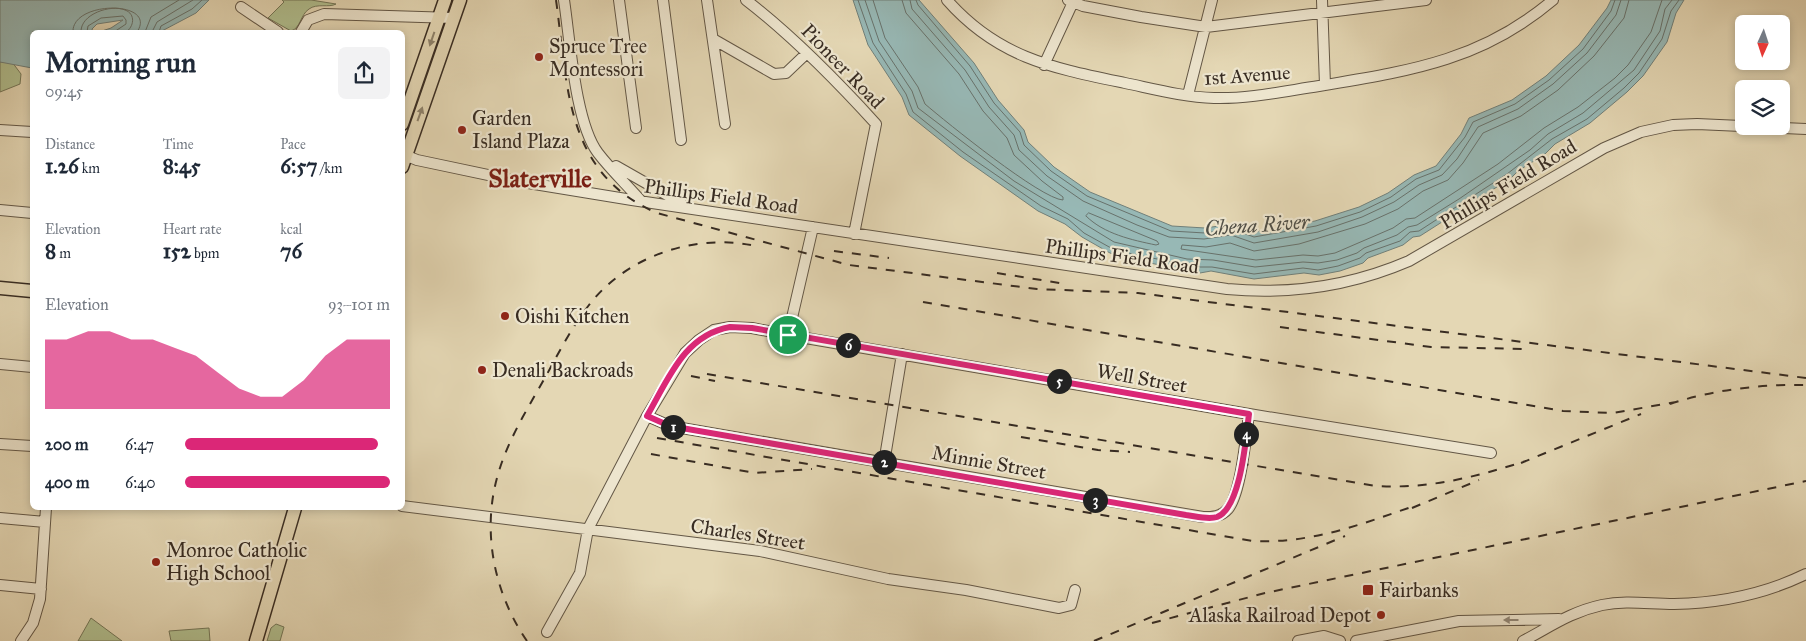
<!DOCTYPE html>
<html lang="en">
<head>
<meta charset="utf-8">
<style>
  :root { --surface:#fff; --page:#f2f2f3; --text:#1f2937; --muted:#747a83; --accent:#db2777 }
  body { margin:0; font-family:"IM FELL Great Primer",serif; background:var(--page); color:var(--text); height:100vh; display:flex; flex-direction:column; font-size:19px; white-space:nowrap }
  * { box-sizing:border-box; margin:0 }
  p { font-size:16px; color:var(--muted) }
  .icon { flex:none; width:28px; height:28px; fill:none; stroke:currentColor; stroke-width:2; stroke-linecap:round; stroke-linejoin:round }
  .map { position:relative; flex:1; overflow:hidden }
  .panel { position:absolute; left:30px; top:30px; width:375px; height:480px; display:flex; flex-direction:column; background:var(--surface); border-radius:8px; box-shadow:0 2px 8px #0003 }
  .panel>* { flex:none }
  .needle { width:32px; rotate:183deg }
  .controls { position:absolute; left:1735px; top:15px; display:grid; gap:10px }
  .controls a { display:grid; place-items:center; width:55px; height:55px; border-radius:8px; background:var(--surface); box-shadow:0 2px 8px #0003; font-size:25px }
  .pin { position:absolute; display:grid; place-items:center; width:42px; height:42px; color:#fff; margin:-21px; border:2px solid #fff; border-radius:50%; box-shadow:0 1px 5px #0007 }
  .km { position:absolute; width:25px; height:25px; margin:-12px; border-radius:50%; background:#222; color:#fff; font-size:14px; line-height:25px; text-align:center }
  .round { display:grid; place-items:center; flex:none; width:52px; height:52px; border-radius:8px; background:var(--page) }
  .overview { display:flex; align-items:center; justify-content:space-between; height:85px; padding:0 15px }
  h1 { font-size:28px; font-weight:800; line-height:38px }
  .metrics { display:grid; grid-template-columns:repeat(3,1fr); gap:8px; height:85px; padding:5px 15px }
  .metrics div { display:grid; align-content:center }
  .metrics b { font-size:21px; font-weight:800 }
  .metrics small { font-size:14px; font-weight:400 }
  .metrics p { font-size:14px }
  .chart { height:140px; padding:10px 15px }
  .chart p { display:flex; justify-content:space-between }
  .chart svg { width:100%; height:90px; margin-top:5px; fill:var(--accent); opacity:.7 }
  ul { padding:0 15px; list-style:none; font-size:16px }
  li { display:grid; grid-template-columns:80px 60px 1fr; align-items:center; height:38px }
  li i { height:12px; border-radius:6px; background:var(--accent) }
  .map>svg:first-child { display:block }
  .green { fill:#b1bf8f; stroke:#747658 }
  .water { fill:#97b8b5; stroke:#71807a }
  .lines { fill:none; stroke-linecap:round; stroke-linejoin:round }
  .shore { stroke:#68726c; stroke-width:1 }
  .minor-casing { stroke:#635746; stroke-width:12 }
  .major-casing { stroke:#382c22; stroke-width:15 }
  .minor { stroke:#ede5ce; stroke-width:10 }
  .major { stroke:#e4d7b4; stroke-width:12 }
  .rail { stroke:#382c22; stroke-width:2; stroke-dasharray:9 9; stroke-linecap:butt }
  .oneway { fill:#8e826b }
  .oneway2 { fill:#928878 }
  .route-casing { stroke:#fff; stroke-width:10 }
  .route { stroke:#db2777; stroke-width:6 }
  .poi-dot { fill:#8f2418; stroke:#ede5ce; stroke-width:2 }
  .labels { text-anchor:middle; stroke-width:4.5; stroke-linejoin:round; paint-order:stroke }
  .poi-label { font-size:20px; fill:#382c22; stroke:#ede5ce; text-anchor:start }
  .street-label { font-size:20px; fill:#382c22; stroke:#ede5ce }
  .water-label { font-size:21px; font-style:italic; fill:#504f47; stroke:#ede5ce }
  .district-label { font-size:25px; font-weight:bold; fill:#7a1f14; stroke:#ede5ce }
</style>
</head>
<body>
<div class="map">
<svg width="1806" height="641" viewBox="0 0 1806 641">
  <rect width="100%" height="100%" fill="#e4d7b4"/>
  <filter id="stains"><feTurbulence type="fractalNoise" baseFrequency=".004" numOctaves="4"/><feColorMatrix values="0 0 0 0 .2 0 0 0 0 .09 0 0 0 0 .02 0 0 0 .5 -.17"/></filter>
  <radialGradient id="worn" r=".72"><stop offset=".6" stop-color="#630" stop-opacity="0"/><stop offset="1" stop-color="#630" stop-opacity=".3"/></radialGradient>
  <path class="green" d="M282 0H311L336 4C329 8 317 3 309 9 300 15 301 28 291 31L268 18 284 2Z
    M0 62H12L21 74 20 84 0 92Z
    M91 618 122 641H78Z
    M276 624 284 627 280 641H267L271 628Z
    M209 628 210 641H171L169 631Z"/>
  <path class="water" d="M0 0H209L196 13 160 32H99L111 28 123 20 97 24 92 29 93 32H32V68L0 62Z
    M853 0H919L974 63 998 100 1024 130 1028 142 1054 167 1090 192 1172 226 1205 228 1233 224 1254 232 1315 221 1359 207 1388 193 1414 175 1436 166 1461 134 1469 118 1512 100 1546 76 1579 45 1607 8 1611 0H1684L1676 13 1667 42 1643 76 1627 92 1590 123 1555 144 1545 154 1518 171 1511 178 1420 236 1413 237 1403 245 1368 258 1363 263 1340 271 1319 275 1304 273 1254 279 1211 271 1200 273 1135 260 1110 253 1082 237 1065 224 1038 211 960 156 909 115 902 97 868 45Z"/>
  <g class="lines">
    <path class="shore" d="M858 0 873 43 906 94 913 112 963 152 1041 206 1068 219 1084 233 1111 248 1136 255 1200 267H1212L1254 274 1303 268 1318 270 1338 266 1360 258 1366 253 1400 241 1410 232 1419 231 1507 174 1552 139 1587 119 1624 88 1639 73 1662 39 1671 11 1679 0
      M865 0 879 41 912 91 918 108 1014 181 1114 242 1187 259 1213 260 1255 267 1303 262 1318 263 1337 260 1357 253 1364 248 1397 235 1408 227 1417 225 1459 199 1530 150 1548 134 1583 113 1634 70 1660 31 1665 9 1672 0
      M873 0 885 38 918 87 925 104C946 122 1041 199 1063 200V197L1042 181 1014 155 1007 138 983 111 959 74 906 13 902 0
      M910 0 912 9 965 70 989 107 1014 135 1019 150 1047 176 1083 201 1137 225 1169 237 1204 239 1231 235 1254 243 1318 232 1362 217 1394 202 1419 185 1442 175 1457 159 1478 127 1518 109 1553 84 1587 53 1616 15 1621 0
      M916 0 918 5 970 66 994 103 1020 132 1024 145 1051 171 1087 196 1171 231 1205 233 1232 229 1254 237 1316 226 1360 212 1391 197 1416 179 1439 170 1465 137 1473 122 1515 104 1549 80 1583 49 1611 11 1615 0
      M1629 0 1624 18 1594 56 1558 90 1521 116 1483 133 1463 163 1448 180 1423 191 1398 209 1365 224 1299 244 1254 251 1230 243 1206 247 1182 245 1181 249 1256 260 1303 255 1318 256 1335 253 1393 228 1406 219 1415 218 1498 164 1544 128 1578 107 1615 78 1628 65 1651 32 1662 0
      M73 32C71 0 159 0 137 32
      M81 32C80 14 111 4 125 10 136 14 134 27 126 32
      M87 32 88 26 101 18 123 16 126 20V24L114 32
      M145 32 151 17 179 0
      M152 32 157 22 193 0
      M159 32 161 26 192 9 202 0
      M1089 213 1157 241 1159 244 1156 245C1132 240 1104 234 1086 216Z"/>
    <g class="minor-casing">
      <path id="minor" d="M564 0C570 39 575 123 598 153 611 170 627 185 641 201
        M619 0 636 128
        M663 0 681 140
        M707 0 725 124
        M746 0C794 37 836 80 876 124L854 234
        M947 0C998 58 1053 68 1125 83 1154 89 1184 97 1214 98 1249 99 1285 91 1319 86 1409 71 1481 61 1553 0
        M1068 0 1083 6 1141 17 1206 27 1426 0
        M1322 0 1325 85
        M241 7 278 32
        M301 32 308 20 324 14 454 18
        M713 39 774 74 786 73 807 53
        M1044 65 1074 0
        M1188 95 1212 0
        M0 130 32 132
        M402 154 417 160 516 181 632 200 1227 289C1290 295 1351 286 1409 261L1604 148 1641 132 1673 125 1697 124 1806 129
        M616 166 681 203
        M0 210 32 213
        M788 335 1249 414 1491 453
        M0 364 32 367
        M647 416 670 426 1203 517C1212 517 1221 517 1228 509 1241 493 1246 436 1249 414
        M0 444 32 446
        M884 463 902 354
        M402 506 760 551 888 579 966 590 1059 608 1071 605 1075 590
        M0 518 45 522
        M0 585 41 589
        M547 632 580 573 588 529 647 416 685 353 699 340 714 330 730 327 752 328 788 335 813 227
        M21 641 33 623 40 599 46 508
        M1298 641 1324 636 1340 641
        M1356 641 1459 621 1559 619
        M1523 641C1550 627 1570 612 1602 605 1626 600 1649 604 1674 604 1719 603 1765 594 1806 574"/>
    </g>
    <g class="major-casing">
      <path id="major" d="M402 124 445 0
        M402 167 460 0
        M0 288 32 291
        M256 641 295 508"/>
    </g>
    <use href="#minor" class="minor"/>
    <use href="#major" class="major"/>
    <path class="rail" d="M556 0C568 85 564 173 657 213L849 265 1037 289 1138 293 1806 378
      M834 251 889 258
      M997 273 1066 284
      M923 302 1563 411 1613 413 1676 402
      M1280 327 1431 347 1526 349
      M707 374 1376 486C1430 489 1475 477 1526 461
      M691 376 715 381
      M1670 404C1712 390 1761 384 1806 385
      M1021 437 1098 450 1130 452
      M657 438 1252 541C1311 544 1362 524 1417 505
      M651 454 755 473 812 469
      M1521 463 1641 414
      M1412 508 1479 480
      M1152 623 1265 593 1806 481
      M527 641C493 592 481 528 499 471 509 438 529 406 546 376 559 352 572 327 589 305 626 257 692 234 751 245
      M1094 641 1345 536"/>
  </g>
  <defs><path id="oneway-solid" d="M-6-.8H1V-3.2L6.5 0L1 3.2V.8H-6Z" transform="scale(1.25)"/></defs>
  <g class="oneway">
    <use href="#oneway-solid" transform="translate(432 39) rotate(109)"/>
    <use href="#oneway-solid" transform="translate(420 114) rotate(-70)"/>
  </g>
  <use class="oneway2" href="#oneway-solid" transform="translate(1511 620) rotate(180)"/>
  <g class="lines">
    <g class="route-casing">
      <path id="route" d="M730 327 752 328 1249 414C1246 437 1241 508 1217 517 1208 520 1195 516 1186 515L670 426 647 416C668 380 684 335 730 327Z"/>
    </g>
    <use href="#route" class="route"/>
  </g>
  <g class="poi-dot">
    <circle cx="539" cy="57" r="5"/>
    <circle cx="462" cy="130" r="5"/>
    <circle cx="505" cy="316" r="5"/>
    <circle cx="482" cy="370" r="5"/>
    <circle cx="156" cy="562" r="5"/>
    <rect x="1362" y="584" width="12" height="12" rx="2.5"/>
    <circle cx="1381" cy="615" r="5"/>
  </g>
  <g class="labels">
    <g class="poi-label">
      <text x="549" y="53">Spruce Tree<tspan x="549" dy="23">Montessori</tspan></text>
      <text x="472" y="125">Garden<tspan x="472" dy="23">Island Plaza</tspan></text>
      <text x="515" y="323">Oishi Kitchen</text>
      <text x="492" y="377">Denali Backroads</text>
      <text x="166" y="557">Monroe Catholic<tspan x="166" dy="23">High School</tspan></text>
      <text x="1379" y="597">Fairbanks</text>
      <text x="1371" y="622" text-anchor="end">Alaska Railroad Depot</text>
    </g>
    <g class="street-label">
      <text transform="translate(843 66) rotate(46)" y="7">Pioneer Road</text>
      <text transform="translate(1247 75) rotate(-4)" y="7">1st Avenue</text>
      <text transform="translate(1508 184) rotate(-31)" y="7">Phillips Field Road</text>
      <text transform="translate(721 196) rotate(8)" y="7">Phillips Field Road</text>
      <text transform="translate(1122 256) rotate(8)" y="7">Phillips Field Road</text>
      <text transform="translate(1142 378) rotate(10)" y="7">Well Street</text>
      <text transform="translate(989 462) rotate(10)" y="7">Minnie Street</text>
      <text transform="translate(748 534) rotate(9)" y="7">Charles Street</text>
    </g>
    <g class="water-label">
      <text transform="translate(1257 225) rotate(-4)" y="7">Chena River</text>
    </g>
    <g class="district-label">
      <text x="540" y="187">Slaterville</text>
    </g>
  </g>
  <rect width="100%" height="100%" filter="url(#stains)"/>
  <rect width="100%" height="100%" fill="url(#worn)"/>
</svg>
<div class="controls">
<a><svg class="needle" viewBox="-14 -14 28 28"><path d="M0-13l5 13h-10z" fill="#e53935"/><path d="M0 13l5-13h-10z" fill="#747a83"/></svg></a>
<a><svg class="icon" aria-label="layers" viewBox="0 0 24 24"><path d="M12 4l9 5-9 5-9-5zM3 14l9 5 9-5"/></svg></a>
</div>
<div class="pin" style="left:788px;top:335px;background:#1e9e55"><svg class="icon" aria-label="arrive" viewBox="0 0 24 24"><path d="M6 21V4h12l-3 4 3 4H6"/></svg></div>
<b class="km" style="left:673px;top:427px">1</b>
<b class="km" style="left:884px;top:462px">2</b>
<b class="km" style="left:1095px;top:500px">3</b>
<b class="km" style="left:1246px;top:434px">4</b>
<b class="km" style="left:1059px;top:381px">5</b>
<b class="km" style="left:848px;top:345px">6</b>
<section class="panel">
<div class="overview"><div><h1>Morning run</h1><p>09:45</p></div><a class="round"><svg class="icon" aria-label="share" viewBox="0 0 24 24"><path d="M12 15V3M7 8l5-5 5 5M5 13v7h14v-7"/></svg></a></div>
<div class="metrics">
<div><p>Distance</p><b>1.26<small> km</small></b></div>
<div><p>Time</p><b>8:45</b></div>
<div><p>Pace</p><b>6:57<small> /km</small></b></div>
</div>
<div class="metrics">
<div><p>Elevation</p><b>8<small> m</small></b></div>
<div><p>Heart rate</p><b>152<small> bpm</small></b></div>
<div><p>kcal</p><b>76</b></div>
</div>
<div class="chart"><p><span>Elevation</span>93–101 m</p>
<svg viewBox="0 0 160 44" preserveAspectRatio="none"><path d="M0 44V10L10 10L20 6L30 6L40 10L50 10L60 14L70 18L80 26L90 34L100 38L110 38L120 30L130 18L140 10L150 10L160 10V44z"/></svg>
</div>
<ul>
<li><b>200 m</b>6:47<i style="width:94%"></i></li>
<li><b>400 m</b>6:40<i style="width:100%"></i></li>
</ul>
</section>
</div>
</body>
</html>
